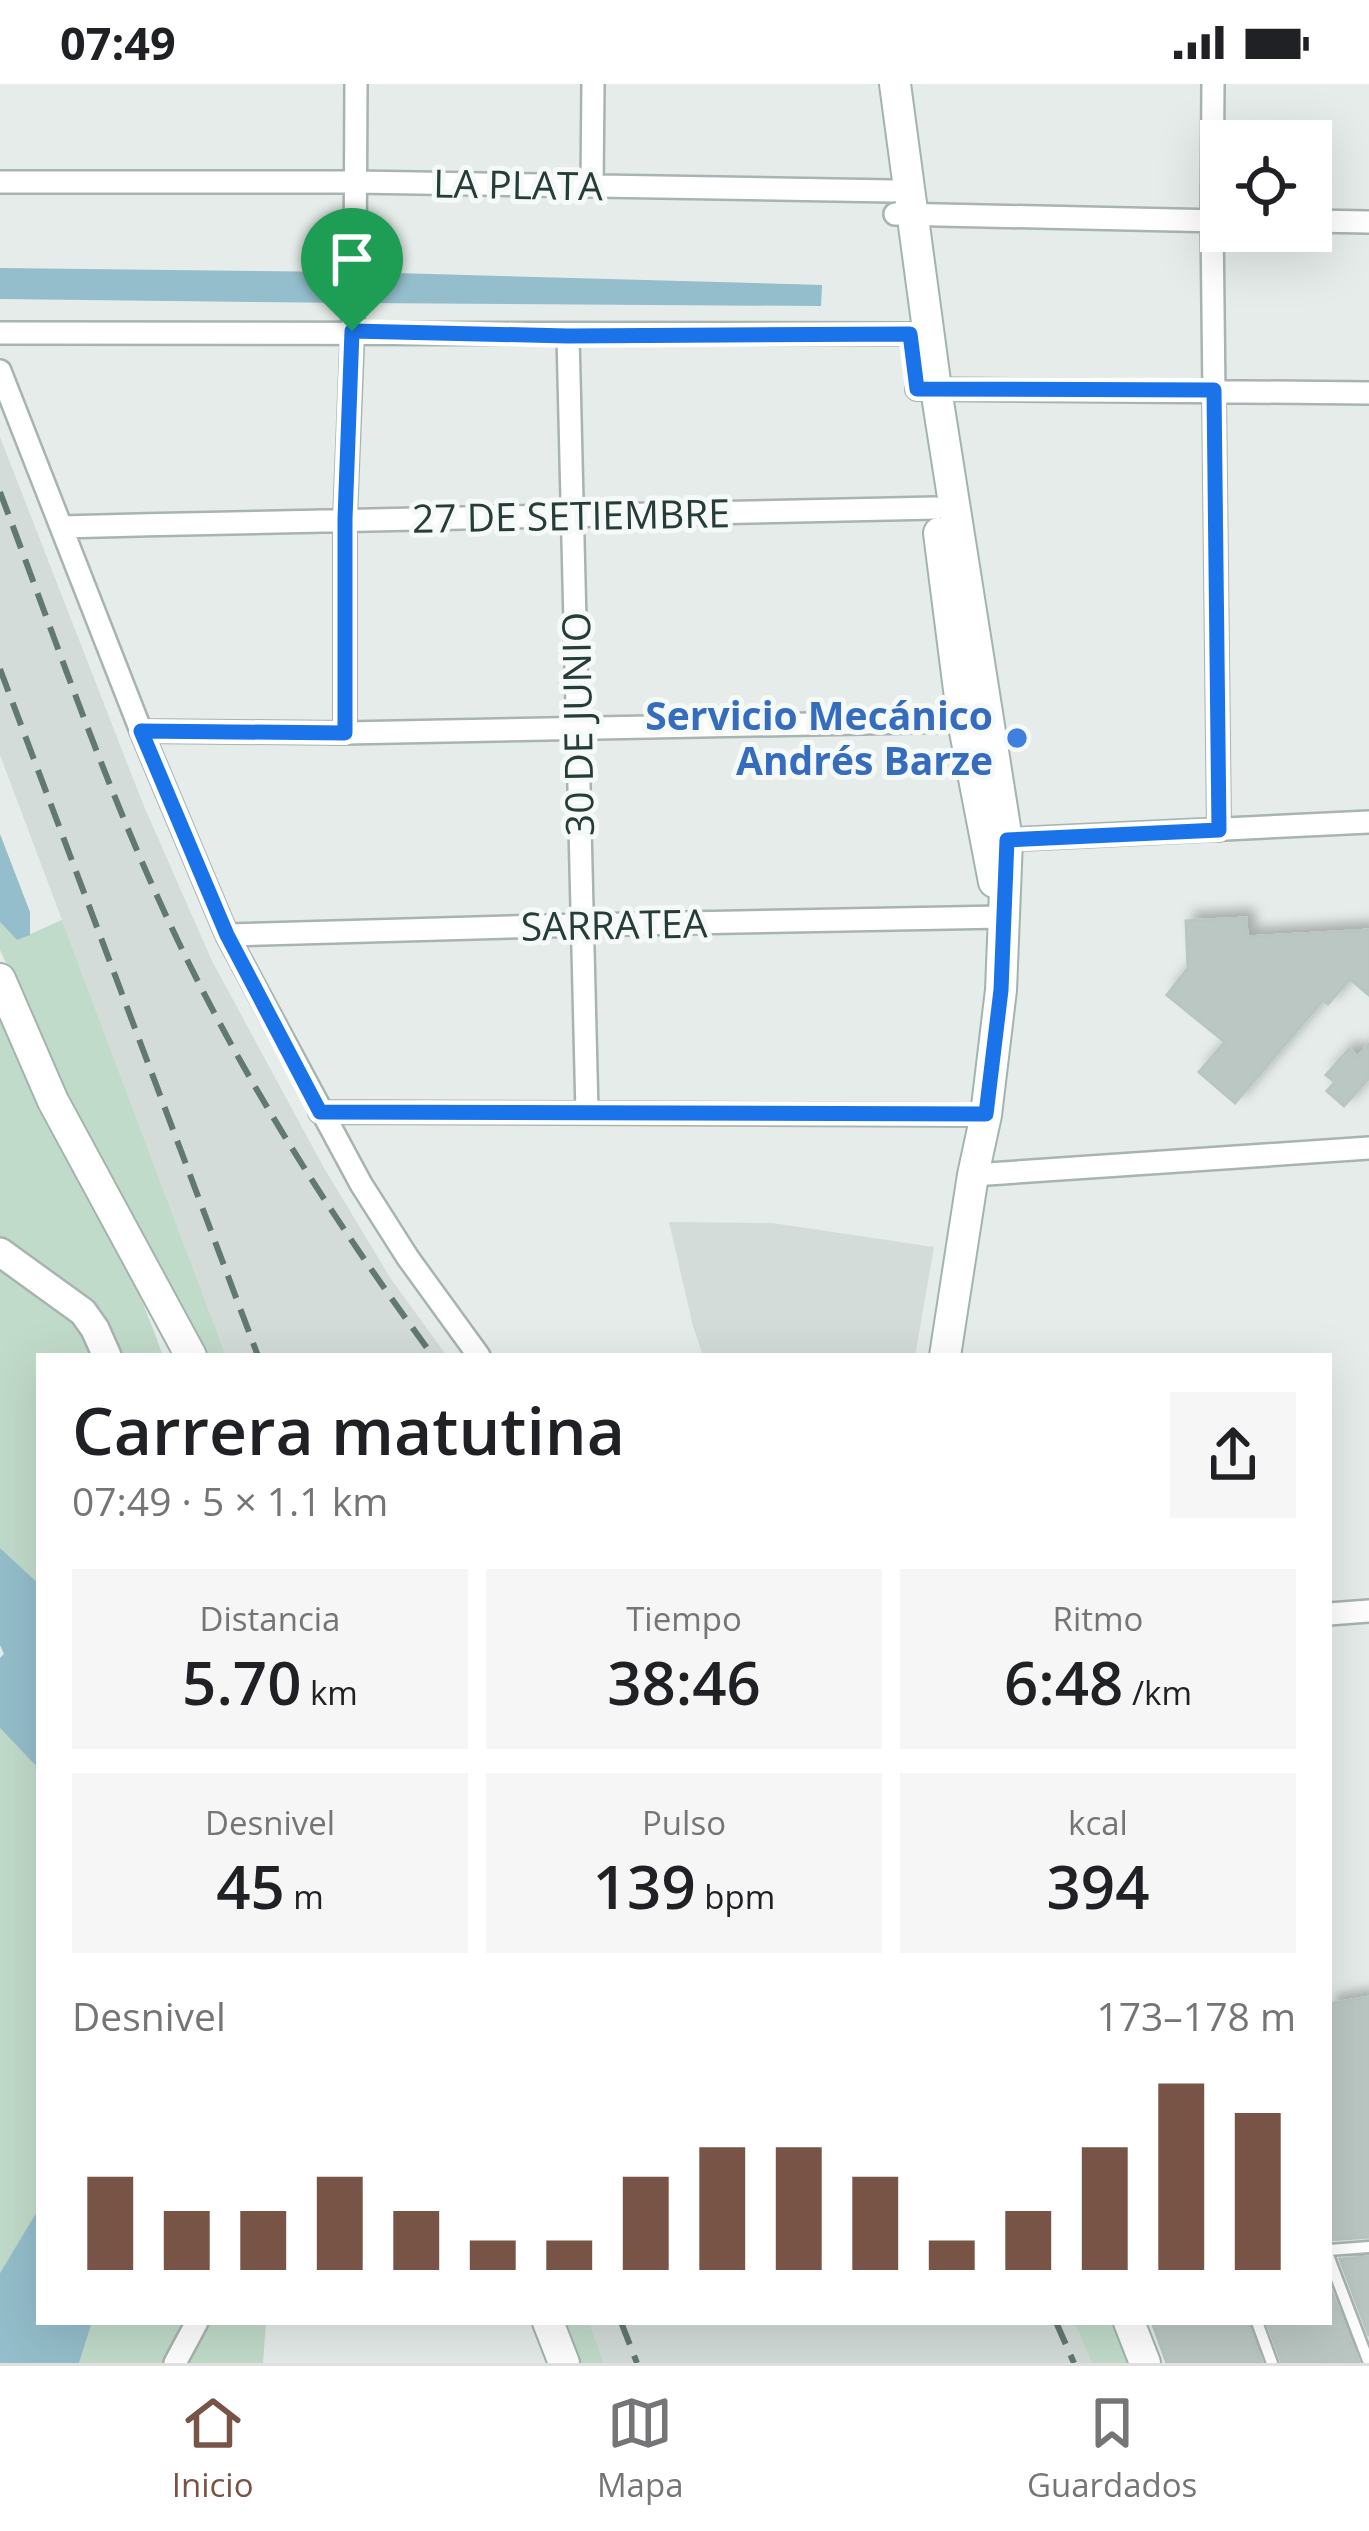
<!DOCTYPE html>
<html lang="es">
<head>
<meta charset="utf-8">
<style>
  :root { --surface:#fff; --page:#f6f6f6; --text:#202124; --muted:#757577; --line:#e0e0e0; --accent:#775445 }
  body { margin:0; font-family:"Open Sans",sans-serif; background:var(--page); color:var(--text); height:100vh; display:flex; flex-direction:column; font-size:45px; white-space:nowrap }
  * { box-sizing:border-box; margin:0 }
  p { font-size:39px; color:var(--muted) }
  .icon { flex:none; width:66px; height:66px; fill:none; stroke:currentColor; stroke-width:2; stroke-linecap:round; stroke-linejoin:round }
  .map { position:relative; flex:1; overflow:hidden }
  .details { position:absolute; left:36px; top:1269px; width:1296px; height:972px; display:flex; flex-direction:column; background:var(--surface); border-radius:0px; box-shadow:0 12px 48px #0002 }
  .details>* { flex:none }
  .controls { position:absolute; left:1200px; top:36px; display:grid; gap:24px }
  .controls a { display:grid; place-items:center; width:132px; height:132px; border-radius:0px; background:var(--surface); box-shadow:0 12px 48px #0002; font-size:60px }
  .pin { position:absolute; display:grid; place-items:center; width:102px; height:102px; color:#fff; margin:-123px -51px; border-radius:50% 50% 50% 0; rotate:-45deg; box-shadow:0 0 12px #0007 }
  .pin .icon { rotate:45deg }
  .round { display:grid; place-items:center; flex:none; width:126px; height:126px; border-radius:0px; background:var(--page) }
  .summary { display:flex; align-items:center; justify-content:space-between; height:204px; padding:0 36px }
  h1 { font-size:66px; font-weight:600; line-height:90px }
  .figures { display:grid; grid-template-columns:repeat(3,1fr); gap:18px; height:204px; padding:12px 36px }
  .figures div { display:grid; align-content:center; border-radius:0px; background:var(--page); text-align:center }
  .figures b { font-size:60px; font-weight:600 }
  .figures small { font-size:33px; font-weight:400 }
  .figures p { font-size:33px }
  .chart { height:336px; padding:24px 36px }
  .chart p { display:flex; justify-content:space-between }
  .chart svg { width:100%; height:216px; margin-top:12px; stroke:var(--accent); stroke-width:6 }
  .status { display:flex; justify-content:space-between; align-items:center; height:84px; padding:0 60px; background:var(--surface); direction:ltr }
  .status svg { height:33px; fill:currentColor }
  .tab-bar { display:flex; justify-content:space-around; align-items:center; height:168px; border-top:3px solid var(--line); background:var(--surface); font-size:33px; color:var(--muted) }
  .tab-bar a { display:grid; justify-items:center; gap:6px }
  .tab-bar .on { color:var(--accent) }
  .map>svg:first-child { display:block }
  .built { fill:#d3dcd9 }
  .green { fill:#c1dbca }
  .water { fill:#94becb }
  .building { fill:#bbc7c3; stroke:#b8c5c1; stroke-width:3; filter:url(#shadow) }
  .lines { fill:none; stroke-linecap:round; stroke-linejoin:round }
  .service-casing { stroke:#a8b4b1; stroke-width:15 }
  .minor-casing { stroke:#a8b4b1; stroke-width:26 }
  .tertiary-casing { stroke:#a8b4b1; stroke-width:32 }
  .secondary-casing { stroke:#a2b4af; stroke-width:34 }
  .service { stroke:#fff; stroke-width:10 }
  .minor { stroke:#fff; stroke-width:21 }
  .tertiary { stroke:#fff; stroke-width:27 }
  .secondary { stroke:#fff; stroke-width:30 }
  .rail { stroke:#617873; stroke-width:6; stroke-dasharray:24 12; stroke-linecap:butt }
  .route-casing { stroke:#fff; stroke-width:24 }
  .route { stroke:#1a73e8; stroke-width:15 }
  .shop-dot { fill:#3f7fe0; stroke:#f5f9f8; stroke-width:4.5 }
  .labels { text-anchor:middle; stroke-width:10; stroke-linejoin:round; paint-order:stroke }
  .street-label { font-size:39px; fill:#263c38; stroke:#f5f9f8 }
  .shop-label { font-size:39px; font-weight:bold; fill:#366cbe; stroke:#f5f9f8; text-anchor:end }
</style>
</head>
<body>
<div class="status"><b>07:49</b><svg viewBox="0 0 49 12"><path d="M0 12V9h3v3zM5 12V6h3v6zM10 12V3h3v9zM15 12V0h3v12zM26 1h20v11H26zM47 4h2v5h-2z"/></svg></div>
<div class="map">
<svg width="1369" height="2279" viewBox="0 0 1369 2279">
  <defs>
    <filter id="shadow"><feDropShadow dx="8" dy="-8" stdDeviation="6" flood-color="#0004"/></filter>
  </defs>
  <rect width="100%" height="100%" fill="#e5ecea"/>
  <path class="built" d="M0 353 143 720 212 877 324 1084 391 1195 447 1272H226L0 671Z
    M669 1138 772 1139 934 1163 915 1272H703L693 1242Z
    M589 2238H1074L1092 2279H604Z"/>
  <path class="green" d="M62 836 226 1272H203L82 1042 0 866V838L17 856Z
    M0 931C59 1043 121 1153 163 1272H122L97 1224 0 1152Z
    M0 1184 63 1226 80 1243 92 1272H39V1500L0 1464Z
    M0 1644 39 1685V2124L0 2189Z
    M92 2238H188L164 2279H79Z
    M208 2238H266L263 2279H188Z
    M560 2238H589L604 2279H575Z
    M1074 2238H1119L1134 2279H1092Z"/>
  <path class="water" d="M0 184 350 188 349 219 0 215Z
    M360 188 822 201 821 222 360 219Z
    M0 750 30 828V851L17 856 0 838Z
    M0 1464 39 1500V1685L0 1644V1574L4 1570 0 1561Z
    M39 2124V2238H92L79 2279H0V2189Z"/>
  <path class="building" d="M1246 834 1247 853 1369 846V911L1350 895 1328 920 1323 916 1235 1019 1199 988 1225 958 1167 911 1188 884 1186 837Z
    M1369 960V994L1344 1022 1327 1007 1335 998 1326 991 1349 965 1358 973Z
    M1369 1913V2153L1329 2156V1920Z
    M1369 2173V2252L1340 2175Z
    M1329 2201 1359 2279H1282L1267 2238H1329Z
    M1152 2238H1247L1262 2279H1167Z"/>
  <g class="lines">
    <g class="service-casing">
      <path id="service" d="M1329 2166 1369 2163
        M1329 2174 1369 2279
        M1257 2238 1272 2279"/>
    </g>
    <g class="minor-casing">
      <path id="minor" d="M1213 0 1212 137 1219 746
        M0 98H355L892 107
        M592 102 593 0
        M895 130 1221 137
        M1311 137 1369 138
        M0 249C304 247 607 252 911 250
        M568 252 587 1029
        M0 287 141 647 227 851 361 1100 408 1174 479 1272
        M917 305 1369 309
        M62 443C353 435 644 432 936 424
        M141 647 345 649 963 637
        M345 649V435L355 188 356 0
        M998 756 1369 738
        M227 851 581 841 1002 833
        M320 1028 986 1031
        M973 1091 1369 1064
        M1329 1530 1369 1527
        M175 2279 197 2238"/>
    </g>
    <g class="tertiary-casing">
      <path id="tertiary" d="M0 1168 83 1228 95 1245 107 1272"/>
    </g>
    <g class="secondary-casing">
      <path id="secondary" d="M895 0 936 305 1007 756 1001 906 986 1031 973 1091 945 1272
        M939 449 963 637 994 798
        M0 895 53 1017 191 1272
        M548 2238 564 2279
        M1129 2238 1145 2279"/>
    </g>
    <use href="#service" class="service"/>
    <use href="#minor" class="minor"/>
    <use href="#tertiary" class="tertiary"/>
    <use href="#secondary" class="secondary"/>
    <path class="rail" d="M0 408C57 559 109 714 179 859 249 1005 337 1141 433 1272
      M0 585 258 1272
      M621 2238 637 2279
      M1056 2238 1074 2279"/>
  </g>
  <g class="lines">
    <g class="route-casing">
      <path id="route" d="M352 247 568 252 910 250 917 305 1214 306 1219 746 1007 756 1001 906 986 1030 320 1028 227 851 141 647 345 649V435Z"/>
    </g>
    <use href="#route" class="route"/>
  </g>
  <circle class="shop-dot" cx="1017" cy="654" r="12"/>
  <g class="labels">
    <g class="street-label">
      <text transform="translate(518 101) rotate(1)" y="14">LA PLATA</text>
      <text transform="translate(571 432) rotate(-1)" y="14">27 DE SETIEMBRE</text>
      <text transform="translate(578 640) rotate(-91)" y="14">30 DE JUNIO</text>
      <text transform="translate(614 841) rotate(-1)" y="14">SARRATEA</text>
    </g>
    <g class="shop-label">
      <text x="993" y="646">Servicio Mecánico<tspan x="993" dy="45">Andrés Barze</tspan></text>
    </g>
  </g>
</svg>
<div class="controls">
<a><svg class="icon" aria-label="locate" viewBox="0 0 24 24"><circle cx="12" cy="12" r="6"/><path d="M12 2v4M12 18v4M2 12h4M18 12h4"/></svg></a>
</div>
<div class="pin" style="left:352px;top:247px;background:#1e9e55"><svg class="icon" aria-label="arrive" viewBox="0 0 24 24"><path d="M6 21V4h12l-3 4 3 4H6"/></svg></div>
<section class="details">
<div class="summary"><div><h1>Carrera matutina</h1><p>07:49 · 5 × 1.1 km</p></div><a class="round"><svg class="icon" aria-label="share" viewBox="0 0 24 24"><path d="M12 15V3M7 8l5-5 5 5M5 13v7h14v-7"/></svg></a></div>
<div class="figures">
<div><p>Distancia</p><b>5.70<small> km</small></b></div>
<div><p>Tiempo</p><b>38:46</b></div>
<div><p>Ritmo</p><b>6:48<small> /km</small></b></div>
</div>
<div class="figures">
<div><p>Desnivel</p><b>45<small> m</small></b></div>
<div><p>Pulso</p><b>139<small> bpm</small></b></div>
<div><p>kcal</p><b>394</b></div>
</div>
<div class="chart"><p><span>Desnivel</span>173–178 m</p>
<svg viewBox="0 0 160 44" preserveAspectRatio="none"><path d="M5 44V25M15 44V32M25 44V32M35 44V25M45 44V32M55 44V38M65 44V38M75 44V25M85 44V19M95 44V19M105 44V25M115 44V38M125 44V32M135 44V19M145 44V6M155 44V12"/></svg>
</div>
</section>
</div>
<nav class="tab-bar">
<a class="on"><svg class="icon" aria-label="home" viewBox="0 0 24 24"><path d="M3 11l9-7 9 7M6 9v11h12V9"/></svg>Inicio</a>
<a><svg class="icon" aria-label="map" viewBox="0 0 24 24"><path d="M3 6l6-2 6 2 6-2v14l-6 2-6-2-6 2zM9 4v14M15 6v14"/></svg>Mapa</a>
<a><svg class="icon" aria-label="saved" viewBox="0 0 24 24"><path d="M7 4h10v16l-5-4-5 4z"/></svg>Guardados</a>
</nav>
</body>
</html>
